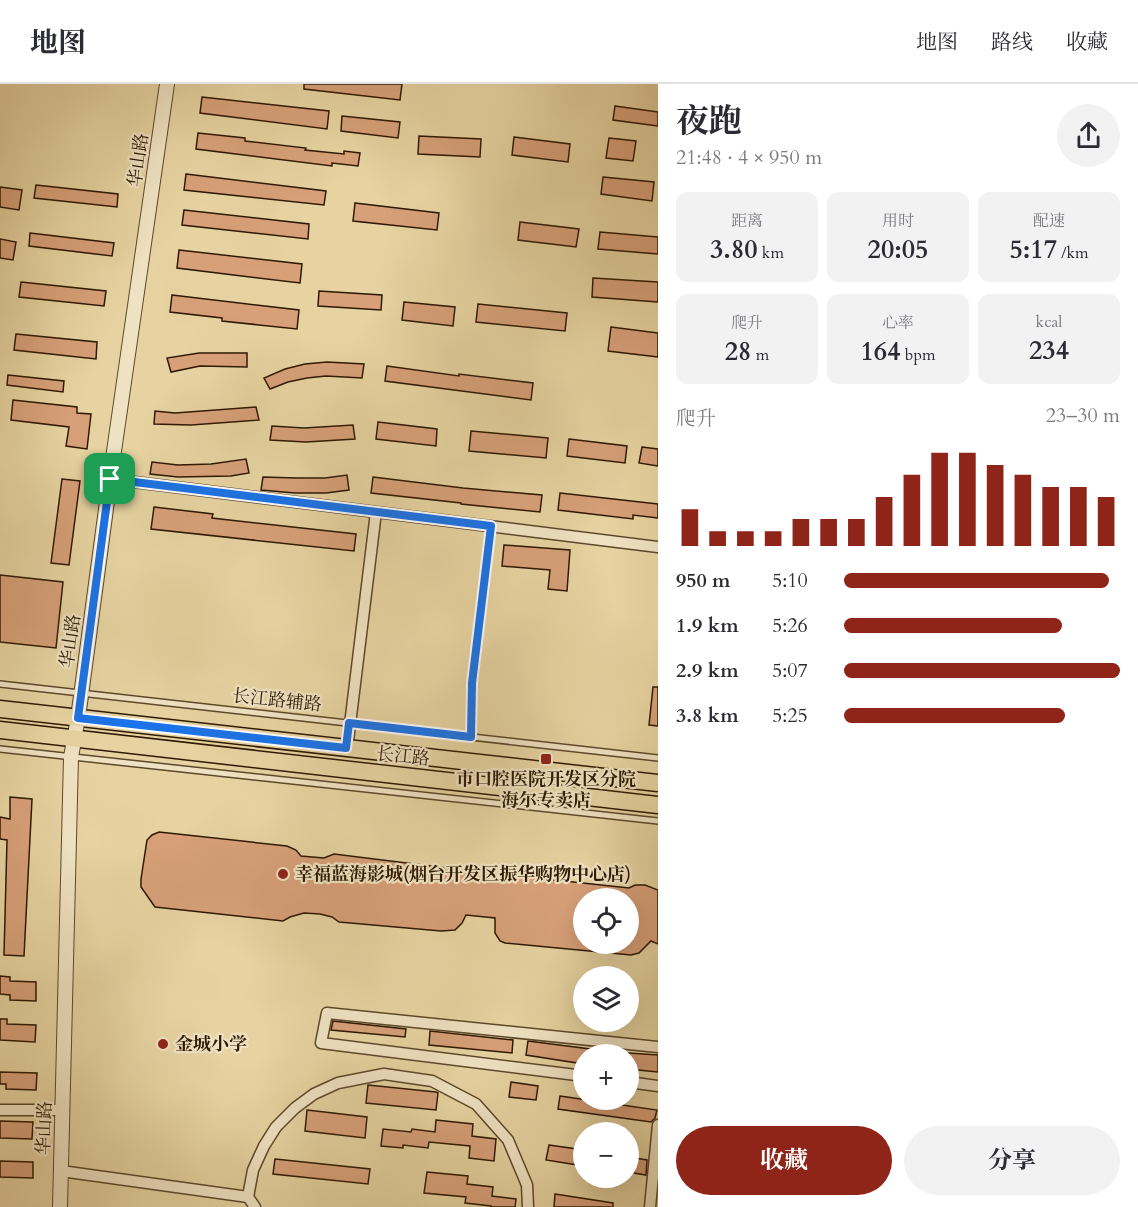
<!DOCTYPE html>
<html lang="zh">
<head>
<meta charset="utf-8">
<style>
  :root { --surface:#fff; --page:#f2f2f3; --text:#2b2b33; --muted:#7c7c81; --line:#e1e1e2; --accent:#8f2418 }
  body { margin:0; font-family:Cardo,"Noto Serif SC",serif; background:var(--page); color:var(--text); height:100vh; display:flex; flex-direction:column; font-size:22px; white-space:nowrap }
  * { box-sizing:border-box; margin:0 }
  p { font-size:20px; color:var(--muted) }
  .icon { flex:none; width:33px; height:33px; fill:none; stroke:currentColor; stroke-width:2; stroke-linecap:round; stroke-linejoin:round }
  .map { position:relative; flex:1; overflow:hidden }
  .sheet { display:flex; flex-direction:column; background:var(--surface); width:480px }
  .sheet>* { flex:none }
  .tools { position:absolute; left:573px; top:804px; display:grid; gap:12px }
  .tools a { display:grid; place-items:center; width:66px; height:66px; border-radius:50%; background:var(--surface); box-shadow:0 6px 24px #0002; font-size:30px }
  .pin { position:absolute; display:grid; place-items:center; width:51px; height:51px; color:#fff; margin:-26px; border-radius:12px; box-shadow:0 3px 9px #0006 }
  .round { display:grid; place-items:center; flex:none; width:63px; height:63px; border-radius:32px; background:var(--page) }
  .headline { display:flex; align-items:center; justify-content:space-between; height:102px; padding:0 18px }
  h1 { font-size:33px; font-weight:700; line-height:45px }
  .figures { display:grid; grid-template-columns:repeat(3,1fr); gap:9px; height:102px; padding:6px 18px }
  .figures div { display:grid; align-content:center; border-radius:12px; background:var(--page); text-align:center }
  .figures b { font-size:26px; font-weight:700 }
  .figures small { font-size:16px; font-weight:400 }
  .figures p { font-size:16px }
  .chart { height:168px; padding:12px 18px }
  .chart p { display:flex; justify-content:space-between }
  .chart svg { width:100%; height:108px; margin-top:6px; stroke:var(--accent); stroke-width:6 }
  .action { display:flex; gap:12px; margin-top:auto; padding:12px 18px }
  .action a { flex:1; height:69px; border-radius:36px; background:var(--accent); color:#fff; font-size:24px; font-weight:700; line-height:69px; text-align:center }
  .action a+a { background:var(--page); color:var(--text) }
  ul { padding:0 18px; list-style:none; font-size:20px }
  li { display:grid; grid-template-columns:96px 72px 1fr; align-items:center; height:45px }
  li i { height:15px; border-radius:8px; background:var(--accent) }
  header { display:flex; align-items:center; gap:36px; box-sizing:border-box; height:84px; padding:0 30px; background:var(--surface); border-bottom:2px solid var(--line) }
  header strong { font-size:28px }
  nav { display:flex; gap:33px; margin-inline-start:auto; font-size:21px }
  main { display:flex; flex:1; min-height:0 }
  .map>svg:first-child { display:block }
  .building { fill:#d7a079; stroke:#2e1902; stroke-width:1.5; fill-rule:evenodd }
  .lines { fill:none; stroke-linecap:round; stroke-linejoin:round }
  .service-casing { stroke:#5c482a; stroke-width:8 }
  .minor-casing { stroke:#5c482a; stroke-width:13 }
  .tertiary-casing { stroke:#5c482a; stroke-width:16 }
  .primary-casing { stroke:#2e1902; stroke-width:19 }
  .service { stroke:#efe2c2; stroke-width:5 }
  .minor { stroke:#efe2c2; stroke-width:10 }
  .tertiary { stroke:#efe2c2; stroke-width:14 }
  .primary { stroke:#e6d3a1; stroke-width:16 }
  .route-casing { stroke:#fff; stroke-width:12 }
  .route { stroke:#1a73e8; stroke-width:8 }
  .poi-dot { fill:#8f2418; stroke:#efe2c2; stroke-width:2 }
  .labels { text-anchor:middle; stroke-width:4.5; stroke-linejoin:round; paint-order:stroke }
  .street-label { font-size:18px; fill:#2e1902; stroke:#efe2c2 }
  .poi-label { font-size:18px; font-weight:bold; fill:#2e1902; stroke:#efe2c2; text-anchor:start }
</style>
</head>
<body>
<header>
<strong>地图</strong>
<nav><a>地图</a><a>路线</a><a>收藏</a></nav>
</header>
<main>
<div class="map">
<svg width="658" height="1123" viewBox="0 0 658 1123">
  <rect width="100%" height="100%" fill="#e6d3a1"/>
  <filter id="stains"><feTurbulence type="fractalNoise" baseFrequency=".00333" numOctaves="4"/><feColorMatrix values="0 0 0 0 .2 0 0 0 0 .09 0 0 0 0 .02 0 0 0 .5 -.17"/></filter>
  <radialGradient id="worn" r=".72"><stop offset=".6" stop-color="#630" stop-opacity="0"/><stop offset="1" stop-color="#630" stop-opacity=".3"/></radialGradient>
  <path class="building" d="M304 0H402L400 16 304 5Z
    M202 13 329 27 327 45 200 29Z
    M615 22 658 28V42L613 36Z
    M342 32 400 38 398 54 341 47Z
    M198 49 245 54V57L306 64 305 66 344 70V67L360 69 358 82 332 79V82L196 65Z
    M419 52 481 55 480 73 418 70Z
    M514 53 570 60 568 78 512 71Z
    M609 54 636 57 633 77 606 74Z
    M186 90 326 107 324 121 184 106Z
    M603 93 654 98 652 117 601 110Z
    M36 101 118 110 117 123 34 114Z
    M0 103 22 106 19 126 0 123Z
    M355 119 439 129 437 146 353 137Z
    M184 126 309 140 308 155 182 141Z
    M520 138 579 145 576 163 518 156Z
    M600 148 658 153V170L598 165Z
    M30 149 114 159 112 172 29 162Z
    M0 155 16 158 13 176 0 174Z
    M179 166 302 180 300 199 177 184Z
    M593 194 658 198V218L592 213Z
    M21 198 106 207 104 222 19 213Z
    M319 207 382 211 381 226 318 222Z
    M172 211 299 226 297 245 222 237V234L170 228Z
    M404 218 455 223 453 242 402 236Z
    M478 220 567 229 565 247 476 238Z
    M611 243 658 249V273L608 267Z
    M16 250 97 258 96 275 14 266Z
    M199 269H247V283L200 282 171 288 167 274Z
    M327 278 364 280 362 294 326 292 307 294 288 298 270 305 264 294 285 285 305 280Z
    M387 282 459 292V290L533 299 531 316 385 297Z
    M8 291 64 297 63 308 7 301Z
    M13 316 77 323V329L91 330 87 365 66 362 69 343 11 336Z
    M256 323 259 336 191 341 154 340 155 327 175 329Z
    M378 338 437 345 436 362 376 355Z
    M353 341 355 355 306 358 270 356 272 342 304 344Z
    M471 347 548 354 546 374 469 367Z
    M569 355 627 362 625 379 567 372Z
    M642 363 658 365V382L639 379Z
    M246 375 249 389 231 392 178 393 150 390 152 378 178 381 211 380Z
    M347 391 349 406 326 409H295L261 406 263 393 297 394H325Z
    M373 393 463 404 542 411 540 428 461 420V419L371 409Z
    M62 395 80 397 69 481 51 479Z
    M560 409 658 420V434L633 431V435L558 426Z
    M154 423 213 430 212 434 356 450 354 467 151 445Z
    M504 461 570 466 567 507 548 505 550 486 502 482Z
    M0 491 63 498 56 564 0 558Z
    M653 603H658V642L649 641Z
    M10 713 32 715 24 872 4 871 7 756 0 755V733L10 735Z
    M159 748 287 762 296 766 301 772 324 774 334 770 463 786 470 792 501 797 518 792 629 804 635 801H645L658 806V860L651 857 639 869 631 871 505 859 500 857 495 849V834L466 831 462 839 455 846 441 847 339 838 332 833 320 830 304 829 290 833 283 837 155 823 141 803V795L147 756 152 751ZM584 814H628V860H584Z
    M0 892 10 893V897L36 898V917L10 916V911L0 910Z
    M0 935H7V940L36 941 35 958 0 956Z
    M333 937 406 945 405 953 331 946Z
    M430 947 513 956 512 969 429 961Z
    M528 957 598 966V970H584V980L526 971Z
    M628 969 658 971V988L628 985Z
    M0 988 37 989 36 1006 6 1005V1000H0Z
    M511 998 538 1002 536 1016 509 1013Z
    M368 1001 436 1008 438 1009 436 1026 366 1019Z
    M560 1012 657 1026 655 1034 651 1038 558 1025Z
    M307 1026 367 1033 365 1054 305 1047Z
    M436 1036 473 1040 472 1052 496 1055 494 1077 469 1074 470 1062 429 1058 428 1064 403 1061V1064L381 1062 383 1045 411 1048 412 1045 435 1048Z
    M0 1037 33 1038 32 1055 0 1054Z
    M549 1061 584 1066V1082L546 1076Z
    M628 1073 647 1076 646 1091 628 1088Z
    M275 1075 370 1085 368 1100 273 1090Z
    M0 1077 33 1078V1094L0 1093Z
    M427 1088 468 1092 467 1100 493 1103 492 1112 516 1115 515 1123H491V1122L465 1119 466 1113 424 1109Z
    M555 1110 613 1119V1123H554Z"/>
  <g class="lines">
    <g class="service-casing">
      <path id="service" d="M0 600 658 674
        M471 653 472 599 491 442
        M0 665 658 737"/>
    </g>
    <g class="minor-casing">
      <path id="minor" d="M110 395 658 463
        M347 665 376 428
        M584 992 321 959 327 929 658 963
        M628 998 658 1002
        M0 1026H62
        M61 1087 248 1113
        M255 1123 248 1113 253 1086 264 1062 276 1043 295 1024 314 1010 338 999 384 990 432 997 476 1020 508 1056 527 1101 528 1123
        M650 1123 658 1041"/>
    </g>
    <g class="tertiary-casing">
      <path id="tertiary" d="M60 1123 71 673 78 634 110 395 167 0"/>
    </g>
    <g class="primary-casing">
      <path id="primary" d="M0 625 658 699
        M0 646 658 721"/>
    </g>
    <use href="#service" class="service"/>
    <use href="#minor" class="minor"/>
    <use href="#tertiary" class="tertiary"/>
    <use href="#primary" class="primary"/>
  </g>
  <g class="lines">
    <g class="route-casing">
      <path id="route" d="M110 395 491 442 472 599 471 653 349 639 346 664 78 634Z"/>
    </g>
    <use href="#route" class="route"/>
  </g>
  <g class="poi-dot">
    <rect x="540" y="669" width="12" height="12" rx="3"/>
    <circle cx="283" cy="790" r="6"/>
    <circle cx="163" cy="960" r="6"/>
  </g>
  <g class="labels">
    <g class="street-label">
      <text transform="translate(138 76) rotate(-82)" y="6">华山路</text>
      <text transform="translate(70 557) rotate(-82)" y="6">华山路</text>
      <text transform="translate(277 616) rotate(6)" y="6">长江路辅路</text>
      <text transform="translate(403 672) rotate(6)" y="6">长江路</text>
      <text transform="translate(44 1044) rotate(-88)" y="6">华山路</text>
    </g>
    <g class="poi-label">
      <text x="546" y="701" text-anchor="middle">市口腔医院开发区分院<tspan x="546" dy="21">海尔专卖店</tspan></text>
      <text x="295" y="796">幸福蓝海影城(烟台开发区振华购物中心店)</text>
      <text x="175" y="966">金城小学</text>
    </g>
  </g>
  <rect width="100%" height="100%" filter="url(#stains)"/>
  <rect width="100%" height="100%" fill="url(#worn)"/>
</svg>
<div class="tools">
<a><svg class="icon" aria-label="locate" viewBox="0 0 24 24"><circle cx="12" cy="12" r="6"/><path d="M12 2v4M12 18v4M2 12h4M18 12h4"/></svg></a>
<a><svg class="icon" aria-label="layers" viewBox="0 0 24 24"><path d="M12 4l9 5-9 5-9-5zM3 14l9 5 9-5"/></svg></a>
<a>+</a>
<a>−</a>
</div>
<div class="pin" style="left:110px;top:395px;background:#1e9e55"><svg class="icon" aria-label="arrive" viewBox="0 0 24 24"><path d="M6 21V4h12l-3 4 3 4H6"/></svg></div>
</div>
<section class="sheet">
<div class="headline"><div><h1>夜跑</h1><p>21:48 · 4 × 950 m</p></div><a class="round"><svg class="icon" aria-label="share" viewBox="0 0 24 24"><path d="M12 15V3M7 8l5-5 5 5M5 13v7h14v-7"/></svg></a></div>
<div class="figures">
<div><p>距离</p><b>3.80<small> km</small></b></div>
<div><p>用时</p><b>20:05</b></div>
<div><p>配速</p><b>5:17<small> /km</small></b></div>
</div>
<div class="figures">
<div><p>爬升</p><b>28<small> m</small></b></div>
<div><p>心率</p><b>164<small> bpm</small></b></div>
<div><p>kcal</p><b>234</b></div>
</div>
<div class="chart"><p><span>爬升</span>23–30 m</p>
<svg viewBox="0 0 160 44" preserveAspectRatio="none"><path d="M5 44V29M15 44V38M25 44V38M35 44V38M45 44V33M55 44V33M65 44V33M75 44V24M85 44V15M95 44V6M105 44V6M115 44V11M125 44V15M135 44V20M145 44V20M155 44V24"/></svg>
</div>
<ul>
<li><b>950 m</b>5:10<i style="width:96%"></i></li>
<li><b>1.9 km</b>5:26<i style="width:79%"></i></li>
<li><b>2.9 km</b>5:07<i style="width:100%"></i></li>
<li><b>3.8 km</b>5:25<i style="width:80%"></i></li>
</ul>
<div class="action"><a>收藏</a><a>分享</a></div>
</section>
</main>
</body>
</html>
